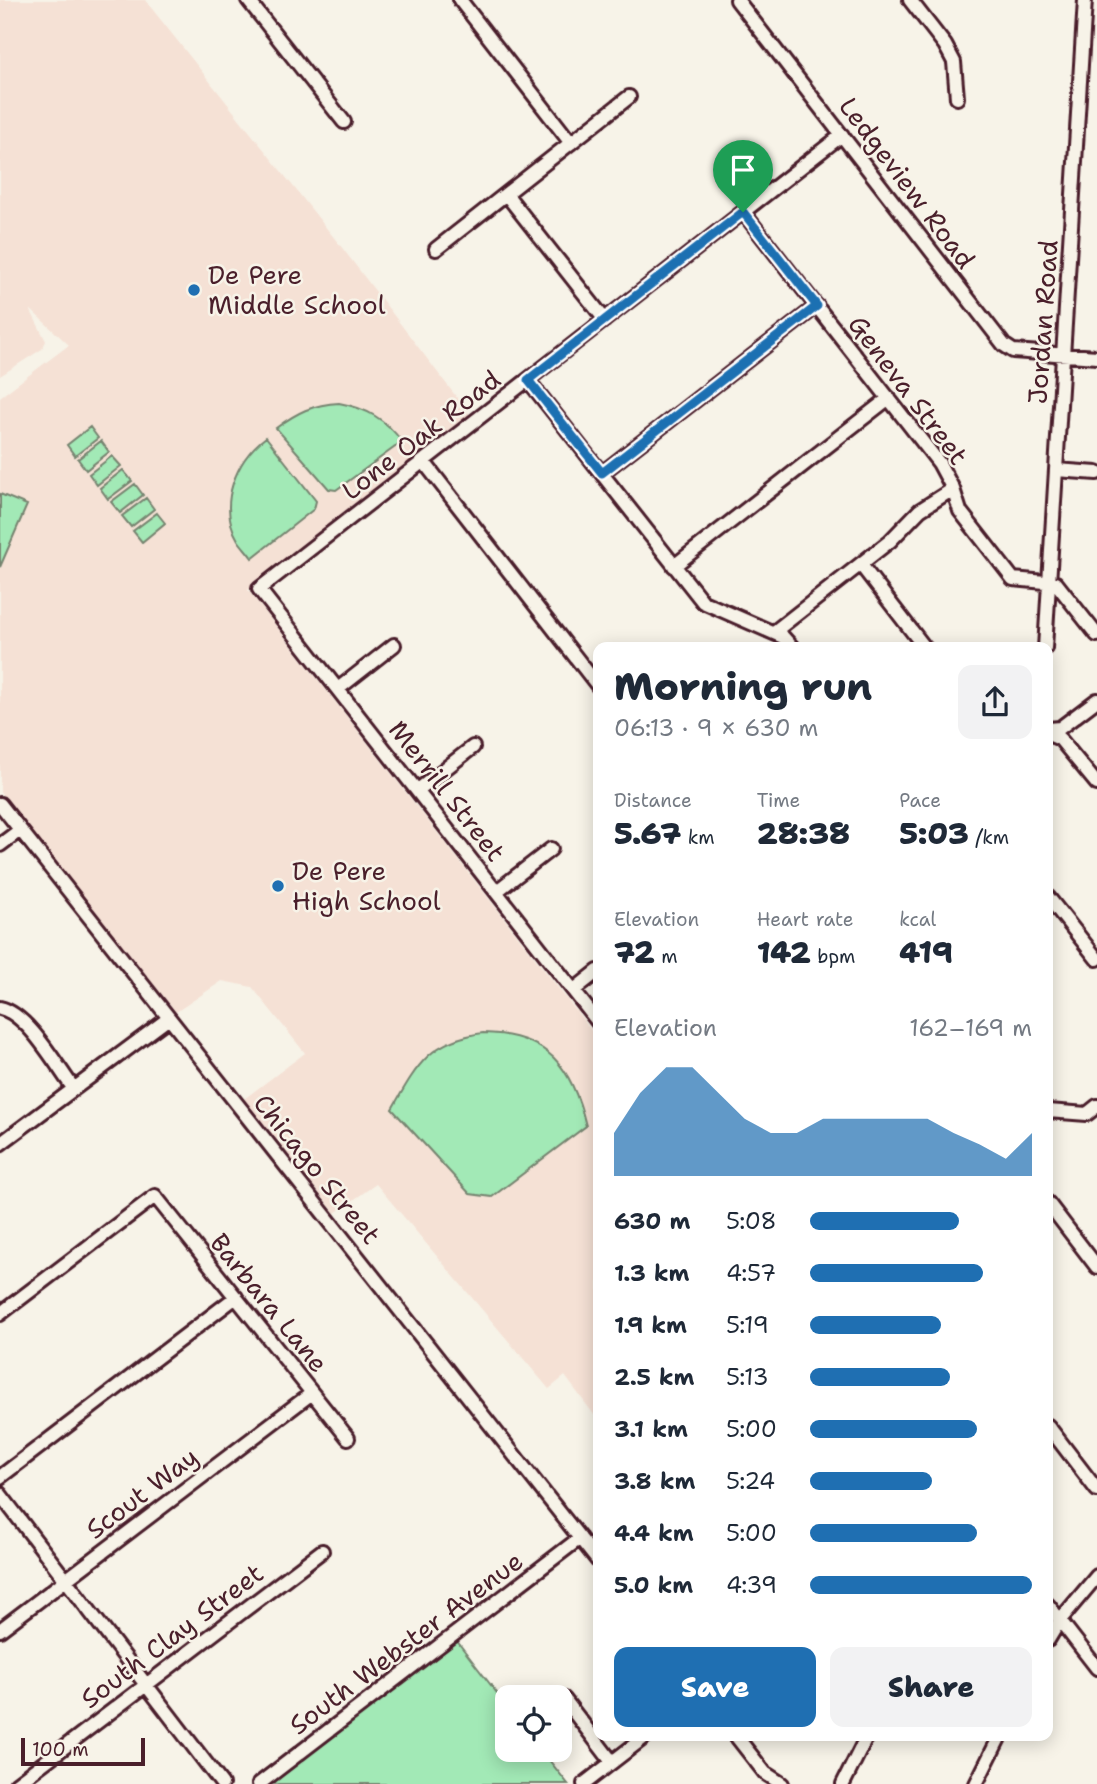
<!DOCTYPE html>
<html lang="en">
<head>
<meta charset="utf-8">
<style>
  :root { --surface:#fff; --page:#f2f2f3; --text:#1f2937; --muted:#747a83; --accent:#1f6fb2 }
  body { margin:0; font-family:"Shantell Sans",sans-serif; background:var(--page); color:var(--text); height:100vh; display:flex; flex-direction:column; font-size:26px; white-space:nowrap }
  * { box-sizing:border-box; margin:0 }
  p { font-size:23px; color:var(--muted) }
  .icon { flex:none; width:38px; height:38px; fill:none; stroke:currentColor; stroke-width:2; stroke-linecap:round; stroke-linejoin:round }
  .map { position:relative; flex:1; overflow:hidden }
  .panel { position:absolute; left:593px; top:642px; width:460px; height:1099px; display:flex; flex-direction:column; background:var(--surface); border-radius:14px; box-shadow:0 4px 18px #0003 }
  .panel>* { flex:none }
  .buttons { position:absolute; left:495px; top:1685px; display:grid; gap:14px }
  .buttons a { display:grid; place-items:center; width:77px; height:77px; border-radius:14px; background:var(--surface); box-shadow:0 4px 18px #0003; font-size:35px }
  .scale { position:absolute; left:21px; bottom:18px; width:124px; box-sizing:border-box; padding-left:7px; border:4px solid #4a1f2b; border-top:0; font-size:19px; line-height:24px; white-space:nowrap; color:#4a1f2b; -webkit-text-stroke:5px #f7f3e8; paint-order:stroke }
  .pin { position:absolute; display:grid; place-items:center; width:60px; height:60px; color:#fff; margin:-72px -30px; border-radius:50% 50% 50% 0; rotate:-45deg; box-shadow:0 0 7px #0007 }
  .pin .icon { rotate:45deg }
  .round { display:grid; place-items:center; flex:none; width:74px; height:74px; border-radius:14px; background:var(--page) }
  .head { display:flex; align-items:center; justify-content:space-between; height:119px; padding:0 21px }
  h1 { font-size:38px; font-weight:800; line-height:52px }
  .metrics { display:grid; grid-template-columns:repeat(3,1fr); gap:10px; height:119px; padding:7px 21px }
  .metrics div { display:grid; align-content:center }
  .metrics b { font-size:30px; font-weight:800 }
  .metrics small { font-size:19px; font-weight:400 }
  .metrics p { font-size:19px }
  .chart { height:196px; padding:14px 21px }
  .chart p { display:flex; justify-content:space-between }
  .chart svg { width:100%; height:126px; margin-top:7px; fill:var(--accent); opacity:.7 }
  .cta { display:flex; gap:14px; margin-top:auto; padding:14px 21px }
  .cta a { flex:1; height:80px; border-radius:14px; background:var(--accent); color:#fff; font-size:28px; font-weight:800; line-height:80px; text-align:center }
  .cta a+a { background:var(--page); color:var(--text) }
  ul { padding:0 21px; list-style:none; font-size:23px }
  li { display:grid; grid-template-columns:112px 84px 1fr; align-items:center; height:52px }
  li i { height:18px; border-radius:9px; background:var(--accent) }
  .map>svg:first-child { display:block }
  .built { fill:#f5e1d5 }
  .green { fill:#a2e9b6; stroke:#768470; stroke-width:2 }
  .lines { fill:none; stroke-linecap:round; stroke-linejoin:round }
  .minor-casing { stroke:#4a1f2b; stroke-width:18 }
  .minor { stroke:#f7f3e8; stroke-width:12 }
  .route-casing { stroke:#fff; stroke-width:14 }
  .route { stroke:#1f6fb2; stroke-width:9 }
  .poi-dot { fill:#1f6fb2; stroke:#f7f3e8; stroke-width:2.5 }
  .labels { text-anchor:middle; stroke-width:5; stroke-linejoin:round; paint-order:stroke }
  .street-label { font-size:26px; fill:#4a1f2b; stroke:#f7f3e8 }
  .poi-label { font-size:26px; fill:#4a1f2b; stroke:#f7f3e8; text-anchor:start }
</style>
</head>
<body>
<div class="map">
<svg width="1097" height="1784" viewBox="0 0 1097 1784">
  <rect width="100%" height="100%" fill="#f7f3e8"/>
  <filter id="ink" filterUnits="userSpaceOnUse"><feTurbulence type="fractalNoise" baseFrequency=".0143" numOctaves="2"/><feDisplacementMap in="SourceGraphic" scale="14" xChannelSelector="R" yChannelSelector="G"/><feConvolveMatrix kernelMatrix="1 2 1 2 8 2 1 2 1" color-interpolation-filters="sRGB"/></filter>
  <g filter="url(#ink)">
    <path class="built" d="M0 0H145L343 249 471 416 248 590 598 1039V1420L565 1376 549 1389 376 1184 335 1213 244 1099 305 1053 252 987 222 981 176 1012 0 792V397L69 345 30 309 46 341 42 349 0 376Z"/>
    <path class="green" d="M339 403C366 408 386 419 402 442L336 490 329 489 276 428C296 413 313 404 339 403Z
      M90 427 98 438 75 456 67 445Z
      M266 437 316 501 314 509 252 558C248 552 242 546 238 540 217 504 236 460 266 437Z
      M101 441 109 452 86 470 78 459Z
      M112 456 121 466 97 485 89 474Z
      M123 470 132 481 108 499 100 488Z
      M135 484 143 495 120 513 111 502Z
      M0 494 27 505 0 567Z
      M146 498 154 509 131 527 122 516Z
      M157 513 165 523 142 542 133 531Z
      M483 1033C548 1034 572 1067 586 1126L492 1197 470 1194 392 1109C417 1065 430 1040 483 1033Z
      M453 1636 507 1706 508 1750H541L568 1784H259Z"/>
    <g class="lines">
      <g class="minor-casing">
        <path id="minor" d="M248 0 344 122
          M460 0 571 143
          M737 0 1004 345 1013 351 1097 357
          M910 0 945 45 954 62 957 98
          M506 194 605 320
          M743 212 939 463 953 489 960 511 1013 579 1056 583 1097 635
          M436 249 629 97
          M528 380 703 602 783 637 793 648
          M424 462 598 686
          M1056 470 1097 473
          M602 473 817 306
          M861 565 925 648
          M674 566 889 398
          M774 632 890 541 920 510 953 489
          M1045 648 1085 0
          M338 689 394 645
          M1048 729 1060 728 1097 700
          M1048 734 1060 739 1097 784
          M418 790 473 747
          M0 804 598 1561
          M0 845 20 830
          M497 891 551 849
          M1048 897 1097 959
          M574 990 598 971
          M0 1008C28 1014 56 1065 74 1089
          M598 1022 259 589 842 135
          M1048 1111 1087 1114 1097 1106
          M0 1144 169 1018
          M1048 1203 1097 1267
          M0 1314 155 1196 348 1438
          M1048 1426 1097 1490
          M0 1477 236 1297
          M0 1494 222 1784
          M1048 1605 1097 1668
          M0 1630 312 1393
          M1048 1640 1060 1620 1097 1576
          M564 1699 612 1762
          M736 1736 765 1773 782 1784
          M16 1784 322 1551
          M259 1784 580 1538
          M584 1784 646 1736
          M843 1784 867 1736
          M976 1784 1000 1736"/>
      </g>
      <use href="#minor" class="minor"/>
    </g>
  </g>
  <g class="lines" filter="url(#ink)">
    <g class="route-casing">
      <path id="route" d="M743 212 817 306 602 473 528 380Z"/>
    </g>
    <use href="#route" class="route"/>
  </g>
  <g class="poi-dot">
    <circle cx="194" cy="290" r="7"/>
    <circle cx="278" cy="886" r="7"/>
  </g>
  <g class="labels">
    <g class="street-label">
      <text transform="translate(907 183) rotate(53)" y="9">Ledgeview Road</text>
      <text transform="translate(1043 322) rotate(-86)" y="9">Jordan Road</text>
      <text transform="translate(908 390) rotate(53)" y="9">Geneva Street</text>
      <text transform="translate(421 435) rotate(-38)" y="9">Lone Oak Road</text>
      <text transform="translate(447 791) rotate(52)" y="9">Merrill Street</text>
      <text transform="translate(317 1169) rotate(51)" y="9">Chicago Street</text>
      <text transform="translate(269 1303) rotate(51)" y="9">Barbara Lane</text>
      <text transform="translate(142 1493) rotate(-37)" y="9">Scout Way</text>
      <text transform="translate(172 1636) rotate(-37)" y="9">South Clay Street</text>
      <text transform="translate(406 1643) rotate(-37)" y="9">South Webster Avenue</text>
    </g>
    <g class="poi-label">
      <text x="208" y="284">De Pere<tspan x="208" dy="30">Middle School</tspan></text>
      <text x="292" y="880">De Pere<tspan x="292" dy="30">High School</tspan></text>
    </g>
  </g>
</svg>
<div class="buttons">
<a><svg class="icon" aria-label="locate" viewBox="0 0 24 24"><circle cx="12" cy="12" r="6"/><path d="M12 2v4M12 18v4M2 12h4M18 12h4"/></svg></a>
</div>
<div class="scale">100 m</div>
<div class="pin" style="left:743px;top:212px;background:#1e9e55"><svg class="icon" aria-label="arrive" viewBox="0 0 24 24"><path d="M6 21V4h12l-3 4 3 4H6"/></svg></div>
<section class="panel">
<div class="head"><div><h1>Morning run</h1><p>06:13 · 9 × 630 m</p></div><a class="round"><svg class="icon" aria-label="share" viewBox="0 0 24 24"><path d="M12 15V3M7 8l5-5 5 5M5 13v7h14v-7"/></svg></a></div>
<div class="metrics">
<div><p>Distance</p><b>5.67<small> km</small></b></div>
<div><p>Time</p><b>28:38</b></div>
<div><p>Pace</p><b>5:03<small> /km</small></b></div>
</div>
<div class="metrics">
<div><p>Elevation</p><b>72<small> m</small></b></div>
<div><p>Heart rate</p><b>142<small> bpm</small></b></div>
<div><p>kcal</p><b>419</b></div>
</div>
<div class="chart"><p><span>Elevation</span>162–169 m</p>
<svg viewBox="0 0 160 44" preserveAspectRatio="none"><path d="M0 44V29L10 15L20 6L30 6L40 15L50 24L60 29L70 29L80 24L90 24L100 24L110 24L120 24L130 29L140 33L150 38L160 29V44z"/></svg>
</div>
<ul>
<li><b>630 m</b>5:08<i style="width:67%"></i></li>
<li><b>1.3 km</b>4:57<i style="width:78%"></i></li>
<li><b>1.9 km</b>5:19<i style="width:59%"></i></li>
<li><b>2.5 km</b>5:13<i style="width:63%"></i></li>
<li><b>3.1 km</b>5:00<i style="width:75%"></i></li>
<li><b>3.8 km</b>5:24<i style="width:55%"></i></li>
<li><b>4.4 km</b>5:00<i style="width:75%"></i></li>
<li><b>5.0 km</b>4:39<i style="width:100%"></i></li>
</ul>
<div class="cta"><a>Save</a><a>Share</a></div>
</section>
</div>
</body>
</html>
